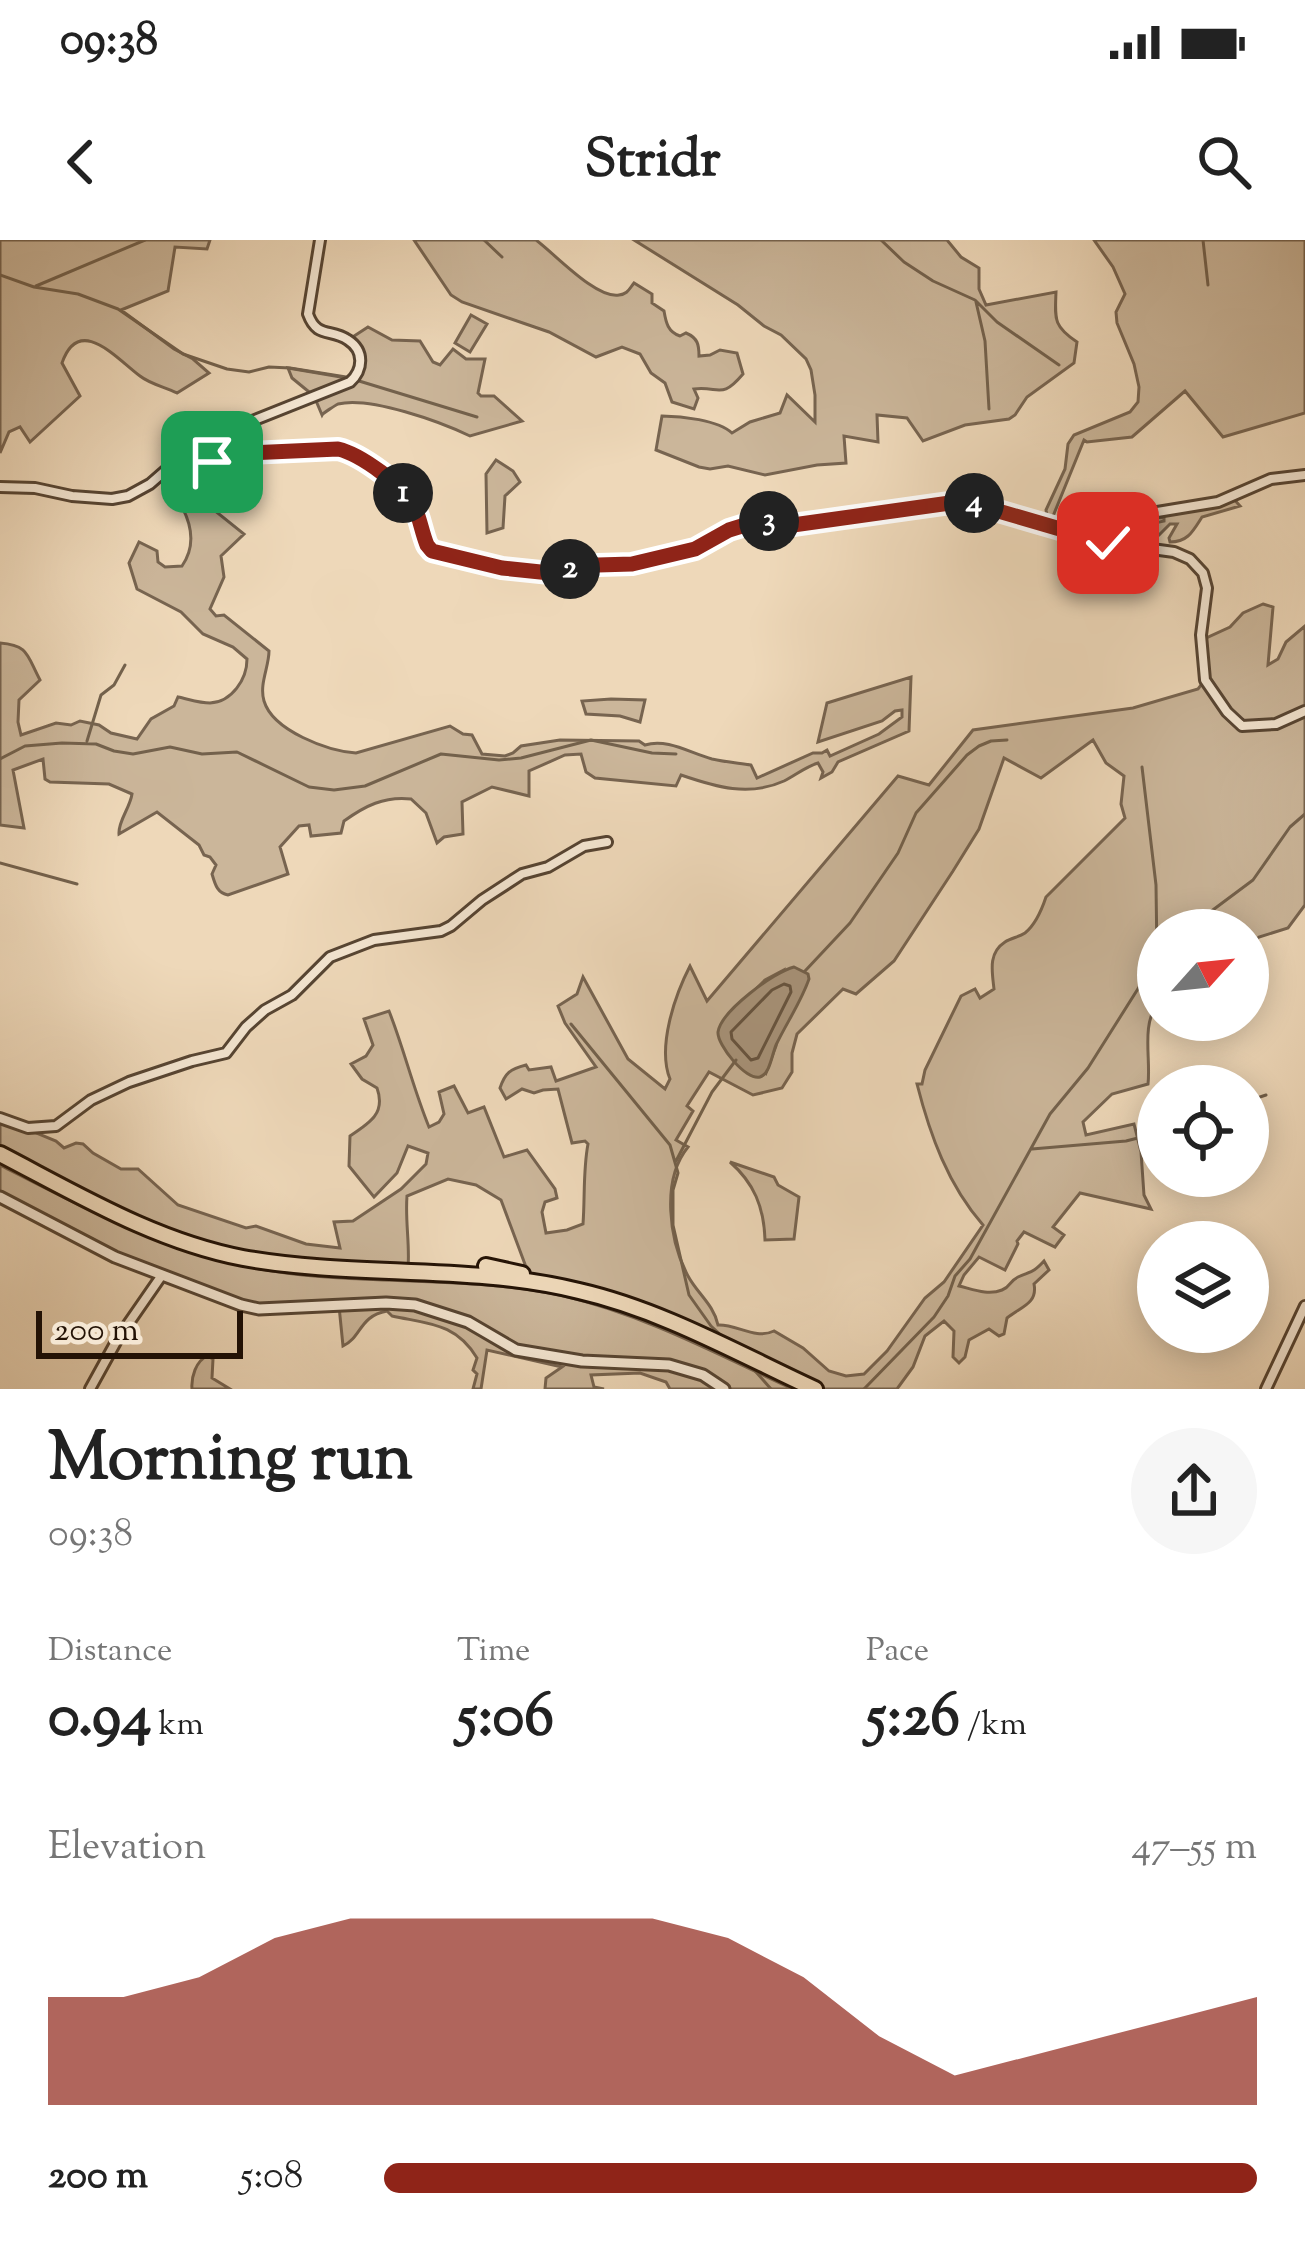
<!DOCTYPE html>
<html lang="en">
<head>
<meta charset="utf-8">
<style>
  :root { --surface:#fff; --page:#f6f6f6; --text:#222; --muted:#767676; --accent:#8f2418 }
  body { margin:0; font-family:"Sorts Mill Goudy",serif; background:var(--page); color:var(--text); height:100vh; display:flex; flex-direction:column; font-size:45px; white-space:nowrap }
  * { box-sizing:border-box; margin:0 }
  p { font-size:39px; color:var(--muted) }
  .icon { flex:none; width:66px; height:66px; fill:none; stroke:currentColor; stroke-width:2; stroke-linecap:round; stroke-linejoin:round }
  .map { position:relative; height:1149px; overflow:hidden }
  .details { display:flex; flex-direction:column; background:var(--surface); flex:1 }
  .details>* { flex:none }
  .needle { width:78px; rotate:63deg }
  .controls { position:absolute; left:1137px; top:669px; display:grid; gap:24px }
  .controls a { display:grid; place-items:center; width:132px; height:132px; border-radius:50%; background:var(--surface); box-shadow:0 6px 30px #0003; font-size:60px }
  .scale { position:absolute; left:36px; bottom:30px; width:207px; box-sizing:border-box; padding-left:12px; border:6px solid #231205; border-top:0; font-size:33px; line-height:42px; white-space:nowrap; color:#231205; -webkit-text-stroke:9px #f4e6d2; paint-order:stroke }
  .pin { position:absolute; display:grid; place-items:center; width:102px; height:102px; color:#fff; margin:-51px; border-radius:24px; box-shadow:0 6px 18px #0006 }
  .km { position:absolute; width:60px; height:60px; margin:-30px; border-radius:50%; background:#222; color:#fff; font-size:33px; line-height:60px; text-align:center }
  .round { display:grid; place-items:center; flex:none; width:126px; height:126px; border-radius:63px; background:var(--page) }
  .overview { display:flex; align-items:center; justify-content:space-between; height:204px; padding:0 48px }
  h1 { font-size:66px; font-weight:700; line-height:90px }
  .metrics { display:grid; grid-template-columns:repeat(3,1fr); gap:18px; height:204px; padding:12px 48px }
  .metrics div { display:grid; align-content:center }
  .metrics b { font-size:60px; font-weight:700 }
  .metrics small { font-size:33px; font-weight:400 }
  .metrics p { font-size:33px }
  .chart { height:336px; padding:24px 48px }
  .chart p { display:flex; justify-content:space-between }
  .chart svg { width:100%; height:216px; margin-top:12px; fill:var(--accent); opacity:.7 }
  ul { padding:0 48px; list-style:none; font-size:39px }
  li { display:grid; grid-template-columns:192px 144px 1fr; align-items:center; height:90px }
  li i { height:30px; border-radius:15px; background:var(--accent) }
  .status { display:flex; justify-content:space-between; align-items:center; height:84px; padding:0 60px; background:var(--surface); direction:ltr }
  .status svg { height:33px; fill:currentColor }
  header { display:flex; justify-content:space-between; align-items:center; height:156px; padding:0 48px; background:var(--surface); font-size:54px; font-weight:700 }
  .map>svg:first-child { display:block }
  .green { fill:#cbb69a; stroke:#776450; stroke-width:3; fill-rule:evenodd }
  .water { fill:#a9957c; stroke:#73614c; stroke-width:3 }
  .lines { fill:none; stroke-linecap:round; stroke-linejoin:round }
  .shore { stroke:#665440; stroke-width:3 }
  .stream { stroke:#73614c; stroke-width:3 }
  .minor-casing { stroke:#564432; stroke-width:14 }
  .tertiary-casing { stroke:#564432; stroke-width:15 }
  .trunk-casing { stroke:#231205; stroke-width:20 }
  .minor { stroke:#f4e6d2; stroke-width:8 }
  .tertiary { stroke:#f4e6d2; stroke-width:9 }
  .trunk { stroke:#eed8b9; stroke-width:14 }
  .route-casing { stroke:#fff; stroke-width:24 }
  .route { stroke:#8f2418; stroke-width:15 }
</style>
</head>
<body>
<div class="status"><b>09:38</b><svg viewBox="0 0 49 12"><path d="M0 12V9h3v3zM5 12V6h3v6zM10 12V3h3v9zM15 12V0h3v12zM26 1h20v11H26zM47 4h2v5h-2z"/></svg></div>
<header><svg class="icon" aria-label="back" viewBox="0 0 24 24"><path d="M15 5l-7 7 7 7"/></svg>Stridr<svg class="icon" aria-label="search" viewBox="0 0 24 24"><circle cx="10" cy="10" r="6"/><path d="M15 15l6 6"/></svg></header>
<div class="map">
<svg width="1305" height="1149" viewBox="0 0 1305 1149">
  <rect width="100%" height="100%" fill="#eed8b9"/>
  <filter id="stains"><feTurbulence type="fractalNoise" baseFrequency=".00167" numOctaves="4"/><feColorMatrix values="0 0 0 0 .2 0 0 0 0 .09 0 0 0 0 .02 0 0 0 .5 -.17"/></filter>
  <radialGradient id="worn" r=".72"><stop offset=".6" stop-color="#630" stop-opacity="0"/><stop offset="1" stop-color="#630" stop-opacity=".3"/></radialGradient>
  <path class="green" d="M0 0H210L207 9 175 7 168 51 121 70 174 109 193 119 209 133 177 153C165 147 150 144 140 136 116 118 79 74 62 123L80 156 30 202 20 187 9 192 0 213Z
    M414 0H536C555 14 596 59 619 55 628 54 629 49 634 43L652 54V63L664 71C666 83 668 92 680 96L686 93C698 98 699 105 699 116L710 115 720 110 737 113 743 134C721 160 720 146 694 149L698 158 694 169 672 162 665 143 651 133 640 114 622 107 596 117 549 92 462 62 451 55Z
    M634 0H947L961 17 979 28V49L986 65 1056 52C1055 79 1053 86 1077 102L1074 123 1027 157 1015 175 1009 179 965 185 923 201 907 178 877 175 878 202 844 196 846 223 817 225 765 235 728 226 710 229 699 227 656 210 662 176C681 176 718 180 732 193L750 182 780 173 787 155 815 182V155L811 130 806 119 781 95 764 86 738 65Z
    M1094 0H1305V173L1223 197 1185 151 1132 197 1087 202 1084 200 1049 286 1046 270 1065 229 1068 204 1074 195 1130 172 1138 162 1139 147 1134 124 1117 83 1116 72 1125 54 1113 27Z
    M471 75 487 84 470 112 455 103Z
    M368 87 392 100 420 101 433 122 440 125 453 109 466 119H485L478 153 481 156H494L522 181 470 196C441 182 370 156 338 164 336 165 323 173 322 175L314 156 292 138 288 128 353 139 361 124 348 100Z
    M496 220 513 231 520 242 505 256 503 288 487 293 486 234Z
    M1231 256 1240 266 1202 277C1193 291 1188 302 1170 302L1169 298 1177 284H1170L1159 295 1154 293 1151 287 1154 283 1164 281V278H1147L1142 275Z
    M204 262 244 294 221 316 224 337 210 369 216 376 224 375 269 411C269 427 259 444 264 461 273 491 328 511 356 513L450 486 463 494 472 495 482 514 505 516 513 513 521 506 560 500 639 501 645 505C667 498 690 513 712 519 725 522 738 523 751 525L757 538 813 513H822L827 510 830 516 879 494 902 477V470L895 471 882 481 818 502 827 463 911 437 909 491 838 522 832 532 821 538 823 532 818 523C805 527 796 535 784 541 749 557 716 547 681 535L676 546 595 538 586 532 581 514 565 515 529 531V556L492 547 462 562 463 594 444 597 437 603 426 573 411 559C384 556 365 566 344 581L341 593 311 596 309 585 299 586 280 607 288 634 228 655C217 653 215 644 212 634L216 625 210 617 204 615 199 605 157 572 119 594C118 581 130 568 132 554L109 544 50 542 45 539 43 519 13 530 24 588 0 585V403C29 405 27 416 40 440L19 460 18 482 21 495 56 483 71 485 80 481 99 485 111 493 137 499 151 479 174 466 178 457C188 459 200 463 210 463 232 462 247 439 247 419L233 407 203 394 181 372 137 349 129 323 139 302 157 311 158 322 165 327 182 326C196 306 192 285 181 265L194 269Z
    M1263 364 1273 367 1268 425 1278 419 1286 402 1305 386V665L1288 688 1259 697 1248 707V690H1158V763C1141 785 1151 818 1148 844L1112 854 1083 882 1086 895 1134 884 1141 912 1144 955 1151 969 1080 953 1053 987 1064 995 1055 1007 1024 992 1017 1001 1018 1004 1005 1030 979 1017 964 1035 959 1046C972 1049 988 1056 1002 1050 1012 1046 1008 1042 1018 1037 1031 1031 1033 1033 1044 1021L1049 1030 1034 1044C1038 1064 1020 1067 1007 1078L1004 1094 999 1096 989 1089 969 1100 965 1117 959 1123 953 1117 954 1091 944 1081 925 1096 913 1127 897 1149H815L678 1086 529 1035 501 960 476 945 448 939 407 956C405 981 410 1004 408 1028L385 1031 195 1005 0 914V878L56 901 64 908 76 903 83 904 93 913 121 929H138L178 965 246 988 256 986 306 1004 340 1008 334 982 353 981 401 949 426 924 428 913 408 906 397 933 374 957 349 926 350 896C370 883 386 873 377 848L362 839 351 824 366 816 373 805 364 779 389 771C404 809 413 848 429 887L439 882 444 874 439 852 454 846 468 873 484 867 504 917 527 910 555 949 557 958 545 962 542 972 546 993 567 990 583 984C585 957 583 930 588 904L585 901 572 903 558 849 543 850 534 853 522 849 506 859 500 848C505 833 510 829 526 825L529 830 551 827 556 841 596 827 565 783 558 766 577 754 583 737 628 819 665 849 670 839C657 807 675 755 690 726L707 761 898 536 929 545 973 490 1133 468 1198 449 1205 440 1202 400 1230 387 1243 373ZM1093 500 1106 523 1124 536 1121 564 1125 578 1046 657C1042 669 1035 685 1025 693 1019 697 1011 698 1005 702 988 713 992 731 994 749L980 758 975 749 961 756 925 830 922 844H917C930 895 948 945 983 985L944 1042 925 1058 887 1111 864 1134 846 1136 829 1131 803 1108 774 1091C755 1100 737 1084 718 1085 714 1065 697 1053 688 1036 669 1000 661 940 688 907L676 900 693 871 687 866 709 832 753 855 782 848 792 832V813L797 794 843 749 856 754 894 721 953 631 979 589 1004 518 1041 538ZM784 730 776 806 766 833 724 780 765 740Z
    M611 459 645 460 640 482 620 476 586 474 582 461Z
    M730 922 774 937 778 945 799 957 794 999 765 1000C764 967 754 943 730 922Z
    M0 925C88 970 173 1016 272 1031 368 1046 469 1035 564 1056 645 1075 719 1115 793 1149H670L666 1142 640 1133 591 1135 594 1147 604 1149H545L546 1138 562 1127 487 1110 481 1149H473L477 1134 473 1130 477 1118C456 1083 429 1084 392 1076L387 1071C359 1076 362 1097 343 1106L339 1066 259 1069 115 1017 0 957Z
    M207 1116 213 1119 212 1138 230 1149H192C191 1137 196 1121 207 1116Z"/>
  <path class="water" d="M794 727 808 734 809 739C801 762 787 782 776 805 772 814 770 834 760 837 746 841 717 805 718 792 721 771 774 732 794 727Z"/>
  <g class="lines">
    <path class="shore" d="M784 744 790 746 791 752 758 818 751 820 732 799 731 792 772 750Z"/>
    <path class="stream" d="M484 0 502 17
      M881 0 904 22 933 41 975 60 997 82 1059 125
      M1203 0 1208 45
      M0 35 34 47 78 54 118 69 183 114 227 129 249 132 269 127 290 128 346 137 477 177
      M36 46 145 0
      M976 62 985 101 989 169
      M87 501 101 455 114 445 125 425
      M0 519 25 506 62 503 96 504 114 511 133 514 170 507 202 514 237 512 309 547 334 550 365 546 441 514 499 520 521 518 591 500 652 513 676 514
      M1142 527 1156 645 1157 717
      M0 623 77 644
      M1186 690 1253 640 1290 587 1305 574
      M805 731 850 683 898 613 916 573 967 515 979 506 991 501 1007 500
      M571 784 670 905 678 933 673 950V985L689 1055 711 1086 725 1099
      M1248 861 1266 855
      M1032 909 1126 901 1158 893
      M676 921 712 852 736 820
      M748 1123 771 1149
      M864 1149 934 1077 948 1056 955 1036 970 1019 1050 874 1088 828 1158 717"/>
    <g class="minor-casing">
      <path id="minor" d="M186 213 195 223 212 222 246 213 337 209 364 218 410 259 427 306 432 311 494 327 550 333 598 324H632L695 309 729 290 758 281 793 285 972 262 1080 295 1108 303 1174 312 1190 319 1203 333 1207 348 1201 395 1205 440 1227 472 1242 486 1276 484 1305 471
        M0 247 35 248 72 256 112 259 128 256 150 244 197 203 350 142C363 130 365 111 348 100 331 88 317 99 308 74L320 0
        M1081 294 1093 286 1117 284 1139 275 1218 262 1271 239 1305 235
        M0 878 28 888 56 886 91 860 129 842 192 821 226 813 246 787 265 770 292 755 330 717 374 700 441 691 451 686 482 660 522 634 548 627 584 606 607 602
        M90 1149 117 1100 162 1035
        M1266 1149 1305 1066"/>
    </g>
    <g class="tertiary-casing">
      <path id="tertiary" d="M0 957 115 1017 241 1065 259 1069 386 1063 415 1065 468 1082 516 1110 582 1121 669 1125 703 1135 724 1149"/>
    </g>
    <g class="trunk-casing">
      <path id="trunk" d="M0 914C79 955 155 1001 243 1018 354 1038 470 1024 579 1051 662 1070 739 1114 815 1149
        M486 1026 522 1034"/>
    </g>
    <use href="#minor" class="minor"/>
    <use href="#tertiary" class="tertiary"/>
    <use href="#trunk" class="trunk"/>
  </g>
  <g class="lines">
    <g class="route-casing">
      <path id="route" d="M212 222 246 213 338 209C360 214 405 246 415 268 420 279 422 293 427 305L432 311 502 328 550 333 598 325 632 324 695 309 729 290 758 281 793 285 964 261 1108 303"/>
    </g>
    <use href="#route" class="route"/>
  </g>
  <rect width="100%" height="100%" filter="url(#stains)"/>
  <rect width="100%" height="100%" fill="url(#worn)"/>
</svg>
<div class="controls">
<a><svg class="needle" viewBox="-14 -14 28 28"><path d="M0-13l5 13h-10z" fill="#e53935"/><path d="M0 13l5-13h-10z" fill="#767676"/></svg></a>
<a><svg class="icon" aria-label="locate" viewBox="0 0 24 24"><circle cx="12" cy="12" r="6"/><path d="M12 2v4M12 18v4M2 12h4M18 12h4"/></svg></a>
<a><svg class="icon" aria-label="layers" viewBox="0 0 24 24"><path d="M12 4l9 5-9 5-9-5zM3 14l9 5 9-5"/></svg></a>
</div>
<div class="scale">200 m</div>
<div class="pin" style="left:212px;top:222px;background:#1e9e55"><svg class="icon" aria-label="arrive" viewBox="0 0 24 24"><path d="M6 21V4h12l-3 4 3 4H6"/></svg></div>
<div class="pin" style="left:1108px;top:303px;background:#d93025"><svg class="icon" aria-label="check" viewBox="0 0 24 24"><path d="M5 12l5 5 9-10"/></svg></div>
<b class="km" style="left:403px;top:253px">1</b>
<b class="km" style="left:570px;top:329px">2</b>
<b class="km" style="left:769px;top:281px">3</b>
<b class="km" style="left:974px;top:263px">4</b>
</div>
<section class="details">
<div class="overview"><div><h1>Morning run</h1><p>09:38</p></div><a class="round"><svg class="icon" aria-label="share" viewBox="0 0 24 24"><path d="M12 15V3M7 8l5-5 5 5M5 13v7h14v-7"/></svg></a></div>
<div class="metrics">
<div><p>Distance</p><b>0.94<small> km</small></b></div>
<div><p>Time</p><b>5:06</b></div>
<div><p>Pace</p><b>5:26<small> /km</small></b></div>
</div>
<div class="chart"><p><span>Elevation</span>47–55 m</p>
<svg viewBox="0 0 160 44" preserveAspectRatio="none"><path d="M0 44V22L10 22L20 18L30 10L40 6L50 6L60 6L70 6L80 6L90 10L100 18L110 30L120 38L130 34L140 30L150 26L160 22V44z"/></svg>
</div>
<ul>
<li><b>200 m</b>5:08<i style="width:100%"></i></li>
</ul>
</section>
</body>
</html>
